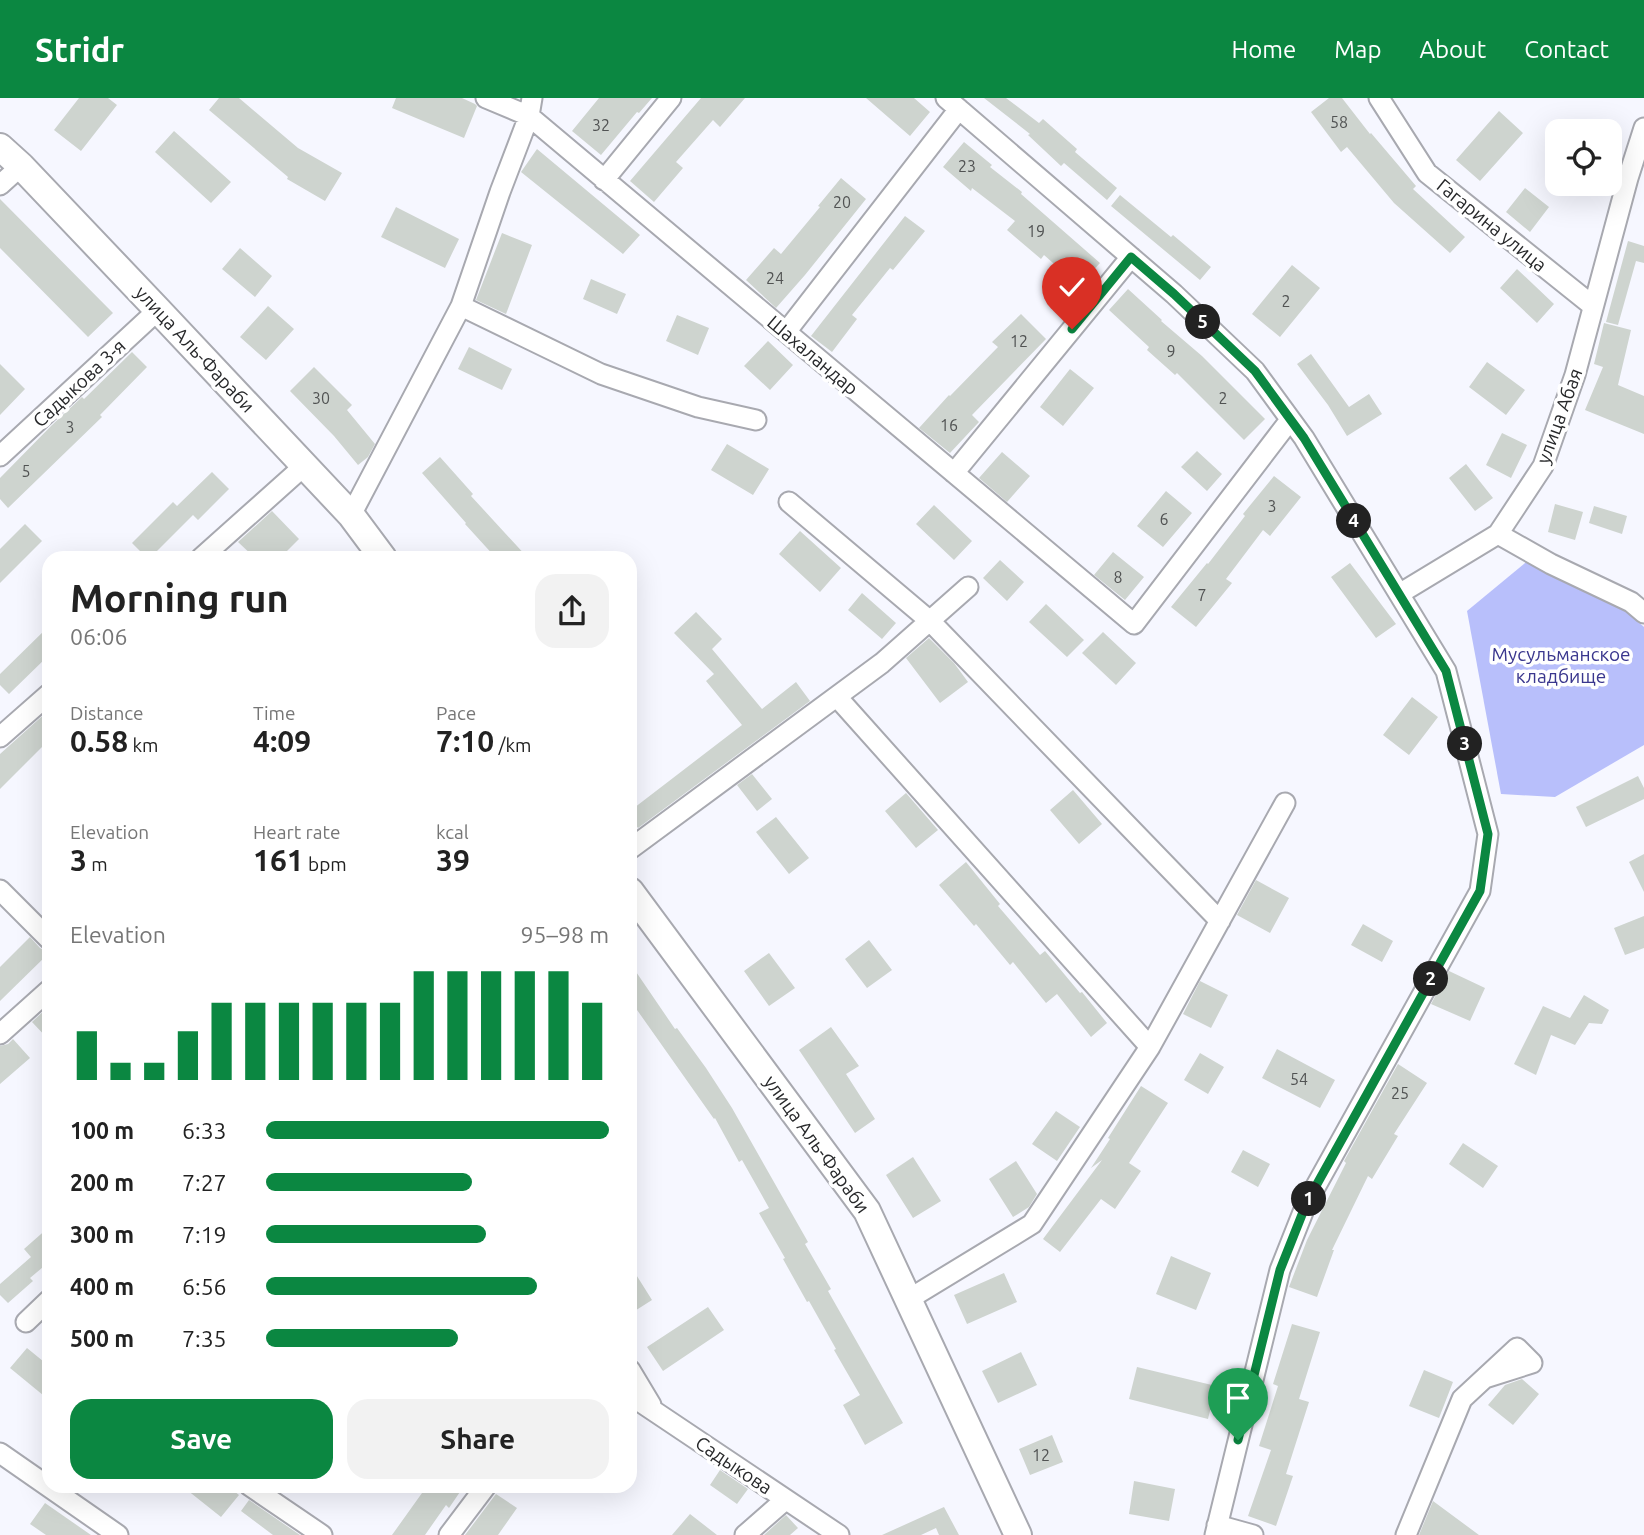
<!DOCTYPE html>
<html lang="en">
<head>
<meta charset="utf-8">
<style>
  :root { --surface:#fff; --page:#f2f2f2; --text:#222; --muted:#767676; --accent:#0b8741 }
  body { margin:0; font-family:Ubuntu,sans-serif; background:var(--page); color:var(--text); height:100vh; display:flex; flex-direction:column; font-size:26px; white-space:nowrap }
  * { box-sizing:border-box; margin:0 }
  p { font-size:23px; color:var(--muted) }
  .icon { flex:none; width:38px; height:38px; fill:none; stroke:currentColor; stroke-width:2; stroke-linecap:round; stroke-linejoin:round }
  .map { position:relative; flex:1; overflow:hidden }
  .sheet { position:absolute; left:42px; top:453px; width:595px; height:942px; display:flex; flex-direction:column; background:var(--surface); border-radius:21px; box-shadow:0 7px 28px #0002 }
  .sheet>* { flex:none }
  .controls { position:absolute; left:1545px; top:21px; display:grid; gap:14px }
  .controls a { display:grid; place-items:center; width:77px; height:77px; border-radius:14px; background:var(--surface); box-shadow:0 7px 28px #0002; font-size:35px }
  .pin { position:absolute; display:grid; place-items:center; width:60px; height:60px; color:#fff; margin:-72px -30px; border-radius:50% 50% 50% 0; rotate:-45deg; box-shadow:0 0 7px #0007 }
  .pin .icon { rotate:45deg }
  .km { position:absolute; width:35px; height:35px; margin:-18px; border-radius:50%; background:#222; color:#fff; font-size:19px; line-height:35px; text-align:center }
  .round { display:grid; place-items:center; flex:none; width:74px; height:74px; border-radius:21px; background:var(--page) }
  .headline { display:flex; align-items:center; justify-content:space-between; height:119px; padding:0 28px }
  h1 { font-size:38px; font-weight:700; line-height:52px }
  .metrics { display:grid; grid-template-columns:repeat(3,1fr); gap:10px; height:119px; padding:7px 28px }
  .metrics div { display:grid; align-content:center }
  .metrics b { font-size:30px; font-weight:700 }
  .metrics small { font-size:19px; font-weight:400 }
  .metrics p { font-size:19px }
  .chart { height:196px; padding:14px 28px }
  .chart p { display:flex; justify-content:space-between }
  .chart svg { width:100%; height:126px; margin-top:7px; stroke:var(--accent); stroke-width:6 }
  .button { display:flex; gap:14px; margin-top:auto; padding:14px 28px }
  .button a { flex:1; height:80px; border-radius:21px; background:var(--accent); color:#fff; font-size:28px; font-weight:700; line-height:80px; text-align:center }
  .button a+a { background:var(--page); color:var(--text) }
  ul { padding:0 28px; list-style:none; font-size:23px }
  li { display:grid; grid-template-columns:112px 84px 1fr; align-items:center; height:52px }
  li i { height:18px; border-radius:9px; background:var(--accent) }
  header { display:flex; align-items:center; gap:42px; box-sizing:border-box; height:98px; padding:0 35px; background:var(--accent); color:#fff }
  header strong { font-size:33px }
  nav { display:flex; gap:38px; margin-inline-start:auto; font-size:24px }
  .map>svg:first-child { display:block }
  .green { fill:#b8bffb }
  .building { fill:#ced4cf }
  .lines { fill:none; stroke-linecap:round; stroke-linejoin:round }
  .minor-casing { stroke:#a8a9b0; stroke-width:23 }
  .secondary-casing { stroke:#a8a9b0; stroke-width:30 }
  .minor { stroke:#fff; stroke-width:19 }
  .secondary { stroke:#fff; stroke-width:26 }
  .route-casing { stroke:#fff; stroke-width:14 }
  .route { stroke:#0b8741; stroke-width:9 }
  .labels { text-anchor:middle; stroke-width:7; stroke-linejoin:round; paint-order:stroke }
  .number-label { font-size:16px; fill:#515353 }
  .street-label { font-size:19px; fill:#27282a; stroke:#fff }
  .park-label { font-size:19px; fill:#3a378e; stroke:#fff }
</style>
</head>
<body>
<header>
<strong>Stridr</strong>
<nav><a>Home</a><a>Map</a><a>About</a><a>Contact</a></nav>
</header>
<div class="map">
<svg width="1644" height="1437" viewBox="0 0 1644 1437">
  <rect width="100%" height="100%" fill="#f6f7ff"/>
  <path class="green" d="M1530 461 1583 475 1644 529V647L1555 699 1501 696 1467 513Z"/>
  <path class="building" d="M79 0H108L117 7 81 53 54 32Z
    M219 0H239L298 50 342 75 325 103 287 81 288 79 209 12Z
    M396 0H462L475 6 477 8 464 40 392 10Z
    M599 0H652L639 15 637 14 601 57 572 33Z
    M701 0H745L720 29 713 22 676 64 683 70 654 104 630 83Z
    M866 0H914L930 14 910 38Z
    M984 0H1006L1039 25 1043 21 1077 51 1075 54 1117 90 1107 102 1064 65 1061 68 1028 37 1030 36Z
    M1329 0H1342L1370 36 1371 35 1416 88 1413 91 1465 139 1450 155 1394 105 1347 49 1341 54 1311 14Z
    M1499 13 1523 35 1480 83 1456 62Z
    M174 33 231 84 211 105 155 54Z
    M964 44 992 67 990 69 1022 94 1021 96 1100 165 1079 188 1044 157 1041 161 1007 132 1015 123 972 90 971 93 943 69Z
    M537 51 640 137 623 156 521 74Z
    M841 80 866 101 805 177 776 210 746 182 774 150 781 156 820 109 818 108Z
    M1525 90 1549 109 1530 134 1506 114Z
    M1120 97 1171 139 1173 137 1211 169 1200 182 1111 108Z
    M0 101 113 215 88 239 0 150Z
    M396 109 459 141 445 170 381 139Z
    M905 118 925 133 893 172 890 170 852 217 857 221 832 254 811 238Z
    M502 135 532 147 506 216 476 202Z
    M1628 143 1644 148V165L1636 163 1618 227 1606 224Z
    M240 150 272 178 255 199 222 171Z
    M1292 167 1320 190 1280 239 1252 216Z
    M1517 171 1554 206 1537 225 1500 190Z
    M591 181 626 196 617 216 583 201Z
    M1128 191 1162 222 1161 223 1202 258 1265 321 1244 342 1177 275 1175 277 1147 252 1149 249 1109 212Z
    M268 208 294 231 266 262 240 239Z
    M1021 216 1046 241 972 317 979 324 950 355 919 330 949 297 950 298 998 249 992 244Z
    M677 217 709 230 698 257 666 243Z
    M1604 225 1631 232 1618 287 1644 298V336L1585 312 1603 269 1594 266Z
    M768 243 793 267 770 292 744 268Z
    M469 249 512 271 502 292 458 271Z
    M132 254 147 269 100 317 102 319 8 410 0 401V380L52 327 82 299 84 301Z
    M1311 256 1349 309 1369 296 1382 316 1347 338 1328 307 1297 266Z
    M1487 264 1525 292 1506 317 1469 289Z
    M0 266 25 291 0 317Z
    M314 269 352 307 347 312 375 346 368 359 358 367 334 338 290 293Z
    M1070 271 1094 290 1063 328 1040 309Z
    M1502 335 1527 347 1511 380 1486 367Z
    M727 346 769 371 753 397 711 372Z
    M1197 353 1222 376 1207 393 1181 369Z
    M1002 354 1030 378 1007 404 979 380Z
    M440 359 473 396 471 398 528 460H496L465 426 466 425 422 375Z
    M1466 366 1493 400 1475 413 1449 380Z
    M212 374 229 391 198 422 193 417 150 460H147L132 445 173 404 177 408Z
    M1274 378 1301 399 1270 438 1263 432 1226 481 1232 485 1196 529 1171 509 1207 465 1208 466 1245 418 1243 416Z
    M1166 393 1192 415 1163 449 1137 428Z
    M1555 406 1583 414 1575 442 1548 434Z
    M934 407 972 443 954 462 916 426Z
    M1594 408 1627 418 1622 436 1589 425Z
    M272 413 299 441 280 460H255L238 444Z
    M25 426 42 443 0 485V451Z
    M800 433 841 470 820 494 779 456Z
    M1113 454 1144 479 1125 502 1094 477Z
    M1000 462 1024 484 1007 503 983 480Z
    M1350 465 1396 526 1376 540 1331 479Z
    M862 495 896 525 882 541 848 512Z
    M1046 506 1084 542 1067 559 1029 524Z
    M696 514 722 541 712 551 762 611 796 584 810 603 638 730 630 719V713L742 627 706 583 714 576 674 535Z
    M49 528V557L9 596 0 587V576Z
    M1103 534 1136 565 1116 587 1082 555Z
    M929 540 954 565 968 584 940 605 906 560Z
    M1412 599 1438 619 1409 657 1383 637Z
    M49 612V642L0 691V656Z
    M752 676 772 701 757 713 737 687Z
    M1638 678 1644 690V701L1586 729 1576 709Z
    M1073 692 1102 726 1079 746 1050 712Z
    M906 695 938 732 916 750 885 713Z
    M776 719 809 760 789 776 756 734Z
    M1644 756V794L1629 764Z
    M966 764 1000 806 998 808 1040 857 1045 853 1080 895 1082 894 1107 925 1091 939 1057 896 1046 905 1013 864 1010 867 976 826 974 828 939 787Z
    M1256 782 1289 800 1270 835 1237 817Z
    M1644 818V850L1625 857 1614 830Z
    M1363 826 1393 843 1382 864 1351 847Z
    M30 839 40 850 49 855 0 903V869Z
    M869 842 892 872 867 890 845 861Z
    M769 855 795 890 769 908 744 873Z
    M630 865 675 931 677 930 706 970 732 1010 808 1144 805 1146 831 1191 828 1193 903 1325 865 1347 843 1307 860 1297 834 1252 836 1251 809 1203 807 1204 783 1161 785 1160 759 1115 769 1110 742 1062 739 1064 715 1020 714 1021 630 902Z
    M1449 873 1485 890 1470 923 1431 906Z
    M1200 883 1228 897 1211 930 1183 916Z
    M1584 897 1609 912 1602 926 1589 925 1575 947 1551 937 1536 977 1514 966 1543 908 1570 920Z
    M49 908V942L32 924Z
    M831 929 859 968 846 976 875 1021 855 1035 799 952Z
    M13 941 30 960 0 986V948L8 946Z
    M1277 951 1335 982 1320 1010 1262 980Z
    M1200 955 1224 969 1208 996 1184 982Z
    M1398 966 1427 985 1394 1036 1398 1038 1372 1081 1368 1078 1332 1152H1334L1317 1199 1289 1189 1307 1142 1346 1065 1344 1063Z
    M1141 988 1168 1005 1129 1065 1141 1073 1115 1111 1101 1101 1060 1154 1043 1141 1102 1062 1091 1070 1110 1041 1108 1040Z
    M1056 1013 1080 1029 1057 1063 1032 1046Z
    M1463 1045 1498 1068 1483 1090 1449 1066Z
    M1243 1052 1270 1066 1258 1089 1231 1074Z
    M913 1059 941 1103 913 1120 886 1077Z
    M1016 1063 1037 1096 1029 1109 1013 1119 989 1081Z
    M49 1129V1164L30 1180 33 1183 8 1205 0 1197V1186L31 1159 24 1151Z
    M1171 1158 1211 1175 1196 1212 1156 1196Z
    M630 1167 652 1202 630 1216Z
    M1004 1175 1017 1204 967 1226 954 1197Z
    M708 1209 724 1232 663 1273 647 1249Z
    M1292 1226 1320 1234 1299 1301 1309 1304 1286 1376 1293 1378 1276 1428 1248 1418 1271 1352 1259 1348 1278 1288 1273 1286Z
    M27 1250 49 1268V1302L10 1270Z
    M1021 1254 1037 1287 998 1305 982 1273Z
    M1137 1269 1216 1288 1208 1321 1129 1301Z
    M1424 1272 1453 1284 1439 1320 1409 1308Z
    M1522 1281 1539 1296 1513 1327 1488 1307 1505 1287Z
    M1052 1337 1063 1364 1030 1377 1019 1351Z
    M720 1372 748 1391 737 1406 710 1387Z
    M1134 1383 1175 1391 1169 1423 1129 1416Z
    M182 1388H228L239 1397 221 1419Z
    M427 1388H464L449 1410 446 1407 425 1437H392Z
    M496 1396 517 1410 498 1437H465Z
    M249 1402 300 1437H273L241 1413Z
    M1433 1403 1479 1437H1419Z
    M45 1405 91 1437H46L30 1426Z
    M944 1409 959 1437H939L936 1430 921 1437H882Z
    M690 1416 717 1437H672Z
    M786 1417 798 1430 790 1437H764Z"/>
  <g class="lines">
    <g class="minor-casing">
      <path id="minor" d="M486 0 529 18 1134 526 1290 322
        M946 0 1174 196 1255 273 1304 340 1446 573 1488 736 1480 793 1307 1104 1280 1172 1215 1437
        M1379 0 1427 75 1593 208
        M604 82 671 0
        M0 87 21 68
        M461 208 601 276 698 309 756 322
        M786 234 959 11
        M0 358 158 212
        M954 375 1131 159
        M789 404 930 523 1220 823
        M351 417 461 208 500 94 529 18 532 0
        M1498 436 1551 466 1631 504 1644 515
        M201 460 304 368
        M1399 496 1498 436 1543 368 1575 277 1628 80 1644 30
        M837 599 1150 949
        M0 639 49 596
        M630 751 882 565 968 489
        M0 792 49 841
        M0 936 49 892
        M909 1201 1032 1126 1150 949 1285 705
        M26 1224 49 1202
        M630 1272 651 1307
        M630 1297 839 1437
        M0 1355 118 1437
        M250 1388 322 1437
        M1217 1427 1253 1437
        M449 1437 486 1388
        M745 1437 785 1402
        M1406 1437 1462 1301 1517 1250 1532 1265 1485 1280"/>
    </g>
    <g class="secondary-casing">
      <path id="secondary" d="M0 49 21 68 158 212 351 417 383 460
        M630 793 867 1113 1018 1437"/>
    </g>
    <use href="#minor" class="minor"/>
    <use href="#secondary" class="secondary"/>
  </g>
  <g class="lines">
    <g class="route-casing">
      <path id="route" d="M1072 231 1131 159 1174 196 1255 273 1304 340 1446 573 1488 736 1480 793 1307 1104 1280 1172 1238 1342"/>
    </g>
    <use href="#route" class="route"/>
  </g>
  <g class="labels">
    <g class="number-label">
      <text x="1339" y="30">58</text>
      <text x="601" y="33">32</text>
      <text x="967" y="74">23</text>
      <text x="842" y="110">20</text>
      <text x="1036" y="139">19</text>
      <text x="775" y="186">24</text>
      <text x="1286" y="209">2</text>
      <text x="1019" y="249">12</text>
      <text x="1171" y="259">9</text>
      <text x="321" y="306">30</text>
      <text x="1223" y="306">2</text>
      <text x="949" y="333">16</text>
      <text x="70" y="335">3</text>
      <text x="26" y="379">5</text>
      <text x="1272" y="414">3</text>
      <text x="1164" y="427">6</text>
      <text x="1118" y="485">8</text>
      <text x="1202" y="503">7</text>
      <text x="1299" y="987">54</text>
      <text x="1400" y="1001">25</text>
      <text x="1041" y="1363">12</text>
    </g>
    <g class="street-label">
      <text transform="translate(1492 127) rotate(39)" y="7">Гагарина улица</text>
      <text transform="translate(195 251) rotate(47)" y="7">улица Аль-Фараби</text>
      <text transform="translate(813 257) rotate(40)" y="7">Шахаландар</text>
      <text transform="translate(79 285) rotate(-43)" y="7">Садыкова 3-я</text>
      <text transform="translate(1559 318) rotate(-70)" y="7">улица Абая</text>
      <text transform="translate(817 1046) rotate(54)" y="7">улица Аль-Фараби</text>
      <text transform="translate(734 1367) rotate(34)" y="7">Садыкова</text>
    </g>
    <g class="park-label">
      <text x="1561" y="563">Мусульманское<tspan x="1561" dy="22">кладбище</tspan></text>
    </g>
  </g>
</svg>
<div class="controls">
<a><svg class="icon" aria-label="locate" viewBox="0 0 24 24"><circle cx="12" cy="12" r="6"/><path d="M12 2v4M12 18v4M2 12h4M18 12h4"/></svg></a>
</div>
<div class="pin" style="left:1238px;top:1342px;background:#1e9e55"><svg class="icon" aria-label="arrive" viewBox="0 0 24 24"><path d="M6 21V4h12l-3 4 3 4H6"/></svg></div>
<div class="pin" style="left:1072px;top:231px;background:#d93025"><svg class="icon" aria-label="check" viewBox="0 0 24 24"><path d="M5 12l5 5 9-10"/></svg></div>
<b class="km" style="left:1309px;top:1101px">1</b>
<b class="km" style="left:1431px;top:881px">2</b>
<b class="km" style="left:1465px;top:646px">3</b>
<b class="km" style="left:1354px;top:423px">4</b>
<b class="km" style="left:1203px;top:224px">5</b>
<section class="sheet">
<div class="headline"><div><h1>Morning run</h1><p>06:06</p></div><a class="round"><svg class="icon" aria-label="share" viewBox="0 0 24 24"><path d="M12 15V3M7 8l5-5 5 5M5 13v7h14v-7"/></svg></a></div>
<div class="metrics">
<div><p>Distance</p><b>0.58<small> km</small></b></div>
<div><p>Time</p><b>4:09</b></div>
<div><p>Pace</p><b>7:10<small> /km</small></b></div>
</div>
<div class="metrics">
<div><p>Elevation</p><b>3<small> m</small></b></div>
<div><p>Heart rate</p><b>161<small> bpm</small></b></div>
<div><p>kcal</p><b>39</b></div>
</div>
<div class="chart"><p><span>Elevation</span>95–98 m</p>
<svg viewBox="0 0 160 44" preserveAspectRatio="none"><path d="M5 44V27M15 44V38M25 44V38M35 44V27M45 44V17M55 44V17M65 44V17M75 44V17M85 44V17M95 44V17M105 44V6M115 44V6M125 44V6M135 44V6M145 44V6M155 44V17"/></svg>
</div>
<ul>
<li><b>100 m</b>6:33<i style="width:100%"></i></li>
<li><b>200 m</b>7:27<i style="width:60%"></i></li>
<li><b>300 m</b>7:19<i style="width:64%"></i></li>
<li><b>400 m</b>6:56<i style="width:79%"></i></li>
<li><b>500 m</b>7:35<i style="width:56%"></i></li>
</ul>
<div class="button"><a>Save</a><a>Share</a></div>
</section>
</div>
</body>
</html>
